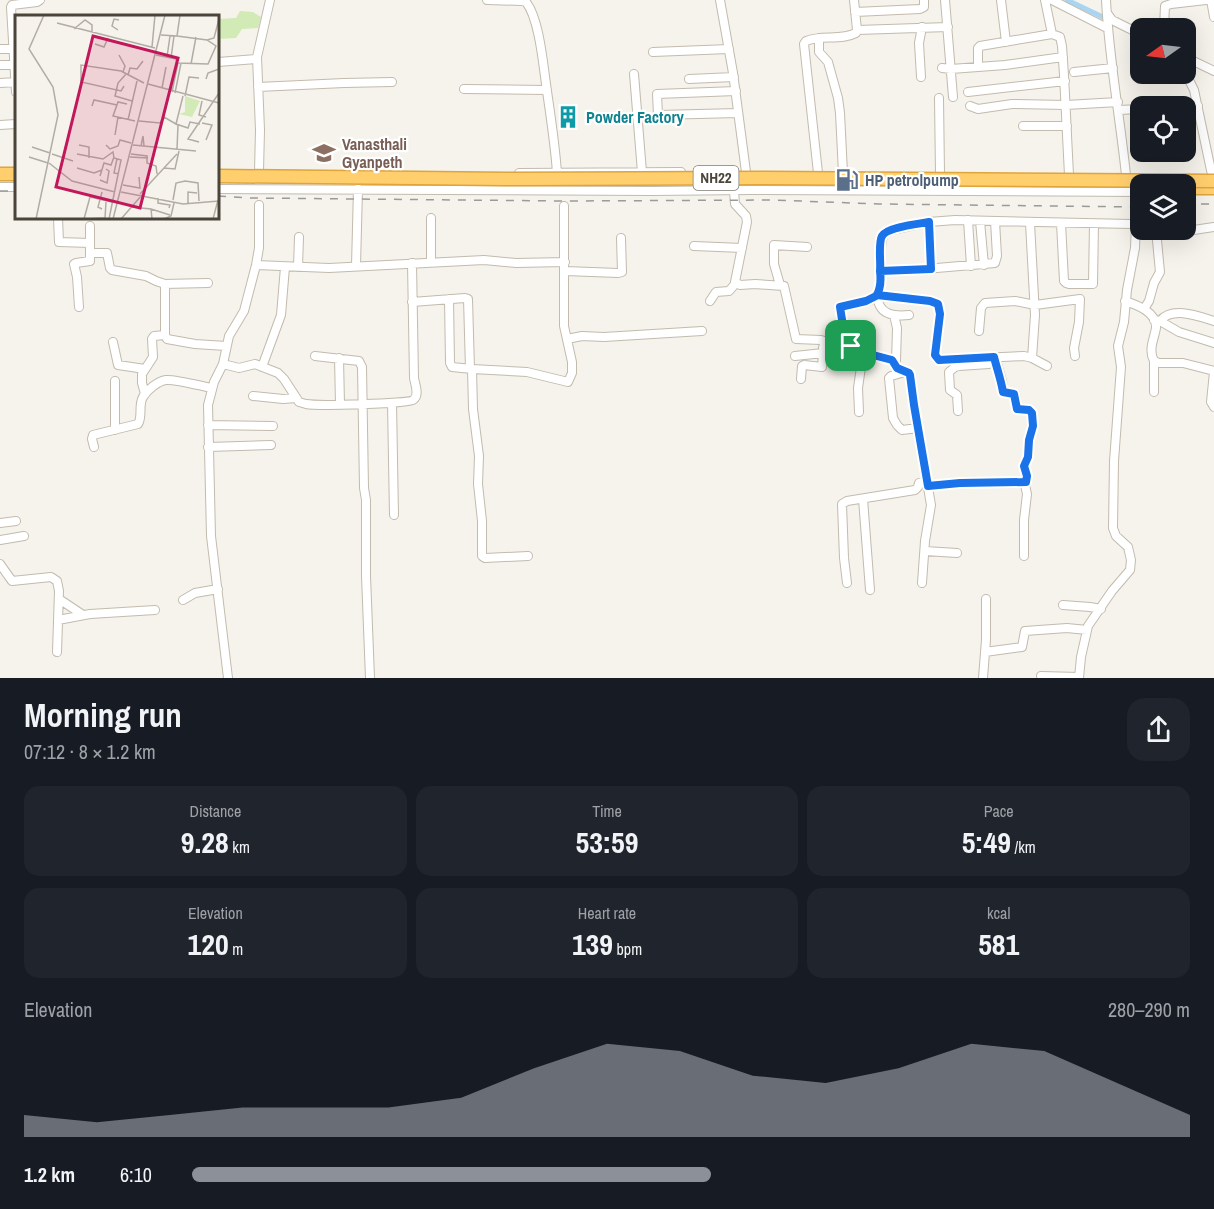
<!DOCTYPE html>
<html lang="en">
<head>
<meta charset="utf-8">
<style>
  :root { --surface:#171b24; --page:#20242c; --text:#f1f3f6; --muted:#9ea1a6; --accent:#8c9099 }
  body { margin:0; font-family:"Archivo Narrow",sans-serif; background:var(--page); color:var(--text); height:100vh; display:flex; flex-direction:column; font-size:22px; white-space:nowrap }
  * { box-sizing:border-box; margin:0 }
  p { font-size:20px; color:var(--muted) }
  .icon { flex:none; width:33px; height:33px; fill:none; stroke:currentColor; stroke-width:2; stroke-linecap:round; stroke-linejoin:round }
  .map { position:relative; height:678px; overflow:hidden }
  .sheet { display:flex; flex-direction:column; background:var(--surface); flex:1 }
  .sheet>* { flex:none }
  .needle { width:39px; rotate:256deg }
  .buttons { position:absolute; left:1130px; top:18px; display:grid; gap:12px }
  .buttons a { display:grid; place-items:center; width:66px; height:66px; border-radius:12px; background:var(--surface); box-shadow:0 6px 24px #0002; font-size:30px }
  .pin { position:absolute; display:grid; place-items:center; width:51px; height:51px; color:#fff; margin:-26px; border-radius:12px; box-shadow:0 3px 9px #0006 }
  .round { display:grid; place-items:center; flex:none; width:63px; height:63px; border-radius:18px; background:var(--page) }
  .summary { display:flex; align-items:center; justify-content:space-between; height:102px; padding:0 24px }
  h1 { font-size:33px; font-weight:700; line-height:45px }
  .metrics { display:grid; grid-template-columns:repeat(3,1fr); gap:9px; height:102px; padding:6px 24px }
  .metrics div { display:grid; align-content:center; border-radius:15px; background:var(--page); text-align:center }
  .metrics b { font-size:30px; font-weight:700 }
  .metrics small { font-size:16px; font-weight:400 }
  .metrics p { font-size:16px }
  .chart { height:168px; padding:12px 24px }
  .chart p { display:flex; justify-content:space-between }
  .chart svg { width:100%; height:108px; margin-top:6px; fill:var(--accent); opacity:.7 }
  ul { padding:0 24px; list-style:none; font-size:20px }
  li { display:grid; grid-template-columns:96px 72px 1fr; align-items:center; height:45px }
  li i { height:15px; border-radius:8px; background:var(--accent) }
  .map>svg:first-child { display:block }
  .green { fill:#d2eab5 }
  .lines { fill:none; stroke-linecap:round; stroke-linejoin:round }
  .canal { stroke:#a9d4f2; stroke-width:5 }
  .minor-casing { stroke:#c2bbae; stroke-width:10 }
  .highway-casing { stroke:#e0a43c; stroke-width:15 }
  .minor { stroke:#fff; stroke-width:8 }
  .highway { stroke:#ffcf6e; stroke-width:12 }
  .rail { stroke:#9a9a9a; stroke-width:1.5; stroke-dasharray:8 8; stroke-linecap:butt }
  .highway-bridge-casing { stroke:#e0a43c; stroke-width:15; stroke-linecap:butt }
  .highway-bridge { stroke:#ffcf6e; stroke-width:12 }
  .route-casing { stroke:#fff; stroke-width:12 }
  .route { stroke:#1a73e8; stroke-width:8 }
  .labels { text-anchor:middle; stroke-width:4.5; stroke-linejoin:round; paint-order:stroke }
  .shield { fill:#fff; stroke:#817c74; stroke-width:1.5 }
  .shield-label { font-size:15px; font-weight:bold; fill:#4b4439 }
  .culture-label { font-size:16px; font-weight:bold; fill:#0d838f; stroke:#fff; text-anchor:start }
  .education-label { font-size:16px; font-weight:bold; fill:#785e54; stroke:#fff; text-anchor:start }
  .service-label { font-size:16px; font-weight:bold; fill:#4e5e75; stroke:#fff; text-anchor:start }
  .inset-road { fill:none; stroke:#b2ada4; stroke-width:1.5 }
  .view { fill:#c2185b; fill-opacity:0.15; stroke:#c2185b; stroke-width:3 }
  .inset-edge { fill:none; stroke:#4b4439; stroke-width:3 }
</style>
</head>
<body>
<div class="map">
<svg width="1214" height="678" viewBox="0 0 1214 678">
  <rect width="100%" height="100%" fill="#f6f3ec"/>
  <path class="green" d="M240 11 253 12 261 17 258 28 242 29 236 38 218 39V19L236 18Z"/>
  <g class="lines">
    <path class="canal" d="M1067 0 1109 20"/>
    <g class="minor-casing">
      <path id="minor" d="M487 0 522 1 526 2C539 18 543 63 546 84 550 113 555 143 557 173
        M720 0 733 73 746 172
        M945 0 953 97
        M1001 0 1006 42
        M1045 0 1052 34
        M1052 0 1107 28
        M1106 0C1109 59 1120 117 1126 175
        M1211 0 1214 17
        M855 12 920 9 924 7V0
        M1107 13 1112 20 1140 34
        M1164 28 1165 6 1171 4 1206 0
        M857 30 948 27
        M819 38V52L828 62 838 98 840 113 843 173
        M0 49H13
        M653 52 729 49
        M1185 57 1214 71
        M218 62 257 59
        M0 65H14
        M978 67V48L980 46 1052 34 1060 37 1062 46 1064 75 1069 175
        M942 68 951 69 1005 65 1063 57
        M1074 72 1113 68
        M634 74 642 172
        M1182 74 1189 80 1194 90 1212 175
        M921 77 919 43 922 27
        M689 79 734 77
        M0 83 16 82
        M258 87 344 83 392 82
        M464 89 547 90
        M736 91 657 94 658 115 738 113
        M16 92 11 7 12 5 37 2 40 0
        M968 92 1065 81
        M939 98 940 174
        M970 106 978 109 1012 104 1066 105 1118 102
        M1185 106H1198
        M1119 110 1140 109
        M0 125 16 124
        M1023 126H1067
        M259 171 260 130 257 57 270 0
        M519 173 681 172
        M818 173 804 44 806 41C821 34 841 41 856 33L857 30 854 0
        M0 187H16
        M218 189 652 191 750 190 1140 192
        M734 191 735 204 746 216 747 222 735 282 740 285 755 284 784 286 796 339 821 340 824 341 822 367 804 365 802 366 801 379
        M58 218 59 242 90 243
        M968 220 971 266
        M980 221 984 265
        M929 222 931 269
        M1030 223 1035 315 1032 358
        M1061 223 1064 281 1066 283 1069 284H1093L1094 224
        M1165 230 1187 231 1214 227
        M694 246 742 248
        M90 253H107L110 268 112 270 146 276 156 281 165 284V335L167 339 195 344 226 346
        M431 262V218
        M256 265 329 268 484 260 516 263 565 262
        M356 266 358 189
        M298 267 299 237
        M565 271 618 273 622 272 621 238
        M881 271 925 269 995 263 997 256 995 221
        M164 284 208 283
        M780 285 774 264V245L807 247
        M877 295 930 301 938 305 940 314 935 355 939 360 1024 356 1032 358 1047 366
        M876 296C878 299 878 303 880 306 885 316 899 316 909 315
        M449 299 450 363 452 367 472 369 527 372 568 382 572 373V362L564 326V206
        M710 301 716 292 729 291 736 283
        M1125 301C1137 305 1157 312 1156 328 1154 340 1148 349 1154 361L1159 363H1183L1214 371
        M412 302 465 298 468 299 470 369
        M79 307 77 277 74 264 76 263 90 261V226
        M1144 309 1149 301 1154 283 1160 272 1156 230
        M894 315 897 328 896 361
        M1154 320 1160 321 1179 332 1214 343
        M1160 321C1172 306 1198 316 1214 321
        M979 331 981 308 985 303 1015 301 1035 305 1080 299 1079 322 1074 348 1075 356
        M567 339 582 336 604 337 702 331
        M113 342 118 365 145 369
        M823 348 851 346
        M315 356 359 361 362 367 364 488 366 500V576L370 678
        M795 356 823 353
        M995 357 1002 381 1003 392 1015 394 1017 409 1029 410 1032 413 1033 426 1028 445V457L1024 466 1027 478 1025 485 1027 494 1024 520V556
        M339 358 340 404
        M223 364 239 368 255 364 278 373 284 379 299 402 306 404C317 406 409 404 413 400 420 396 415 384 414 378L412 263
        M262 367 281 315 285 267
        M472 369 473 409 479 456 478 484 482 521V556L485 558 528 556
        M905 372 891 376 889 378 893 418 897 425 902 430 918 428
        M1214 372 1211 402 1214 407
        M1154 392V361
        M145 394 142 383V374L153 357 152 339 154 336 165 335
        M253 396 283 399 296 398
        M392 403 394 515
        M958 411 957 395 950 390 949 372 955 367 959 366 989 364 991 357
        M859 412 858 388 863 353
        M208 425 273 426
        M115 430V381
        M94 447 92 439 93 435 138 424C143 416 138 405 143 397 147 390 158 381 166 380 175 379 201 386 212 388
        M208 447 271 445
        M928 486 959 483 1026 482
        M863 499 870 590
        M0 523 16 521
        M0 540 24 536
        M925 551 957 553
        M0 564 12 581 51 577 57 581 59 591 57 652
        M847 583 844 558 842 504 847 501 915 490 918 487 919 483 927 481
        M922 583 925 541 931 505 914 405 910 375C906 371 901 371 897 368 894 365 893 362 890 359L863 353 853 348 850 341 849 330 843 326 840 308C849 302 868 305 876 296 886 284 876 249 884 234L892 230 929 222 955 220 1131 224 1140 225
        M59 599 83 615
        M183 600 195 593 218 589
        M1063 605 1090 607 1101 609
        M58 620 90 614 155 610
        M985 652 1022 647 1025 631 1067 628 1087 630
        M1041 676 1079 677
        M228 678 211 536 208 405 214 382 223 364 229 336 244 311 256 265 259 248V205
        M983 678 986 640V599
        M1079 678 1081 657 1088 626 1112 591 1130 570 1131 560 1128 547 1116 536 1113 528 1114 461 1121 367 1118 346 1124 322 1127 290 1135 248 1136 225"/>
    </g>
    <g class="highway-casing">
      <path id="highway" d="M0 174H16
        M1185 188H1214"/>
    </g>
    <use href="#minor" class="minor"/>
    <use href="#highway" class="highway"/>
    <path class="rail" d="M0 191H16
      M218 196 252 198 564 201 772 200 879 204 1140 207
      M1185 204H1214"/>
    <g class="highway-bridge-casing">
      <path id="highway-bridge" d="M218 176 507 179 766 178 1214 181"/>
    </g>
    <use href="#highway-bridge" class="highway-bridge"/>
  </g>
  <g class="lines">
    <g class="route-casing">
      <path id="route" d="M851 346 858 351 892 360 897 368 909 373 910 375 914 405 928 486 960 483 1026 482 1027 476 1024 466 1028 457 1029 440 1033 426 1032 413 1029 410 1017 409 1014 394 1003 392C1001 380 997 369 994 357L939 360 935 355 940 314 938 304 930 301 877 295C881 287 881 279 880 271 881 262 878 243 882 236 887 227 918 224 929 222L931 269 880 271C881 279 881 289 876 296L866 301 840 307 843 326 849 330 851 346"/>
    </g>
    <use href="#route" class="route"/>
  </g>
  <defs>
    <g id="building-bare" transform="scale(1.8)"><path d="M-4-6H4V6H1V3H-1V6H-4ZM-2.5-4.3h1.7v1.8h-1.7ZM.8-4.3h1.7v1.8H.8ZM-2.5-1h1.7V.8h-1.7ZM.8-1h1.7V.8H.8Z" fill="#0f9aa8" stroke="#fff" stroke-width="2.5" paint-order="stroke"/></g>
    <g id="school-bare" transform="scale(1.8)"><path d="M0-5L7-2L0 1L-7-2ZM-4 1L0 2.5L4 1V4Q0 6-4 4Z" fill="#8d6e63" stroke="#fff" stroke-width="2.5" paint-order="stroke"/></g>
    <g id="fuel-bare" transform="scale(1.8)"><path d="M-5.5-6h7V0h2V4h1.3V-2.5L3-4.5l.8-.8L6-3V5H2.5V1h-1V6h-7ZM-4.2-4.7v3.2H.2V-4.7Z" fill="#5c6f8a" stroke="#fff" stroke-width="2.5" paint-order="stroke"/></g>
  </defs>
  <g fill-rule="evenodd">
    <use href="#building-bare" x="568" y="117"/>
    <use href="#school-bare" x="324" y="153"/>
    <use href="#fuel-bare" x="847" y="180"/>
  </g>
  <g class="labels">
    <rect class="shield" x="693.5" y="166" width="45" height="24" rx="4.5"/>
    <g class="shield-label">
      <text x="716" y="183">NH22</text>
    </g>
    <g class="culture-label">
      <text x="586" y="123">Powder Factory</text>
    </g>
    <g class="education-label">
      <text x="342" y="150">Vanasthali<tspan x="342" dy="18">Gyanpeth</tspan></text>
    </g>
    <g class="service-label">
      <text x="865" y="186">HP petrolpump</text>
    </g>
  </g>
  <g transform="translate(15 15)">
    <rect width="204" height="204" fill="#f6f3ec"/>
    <path d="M170 81 185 86 177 102 164 99 170 97Z" fill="#d2eab5"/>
    <path class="inset-road" d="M42 8 140 33M59 14 70 5 77 10V17M103 15 97 11 99 4 104 5M146 20 162 21 165 0M192 25 199 23 204 4M80 29 89 32 93 23M137 32 140 0M104 40 110 51 108 57M141 40 161 44 162 48 193 49 201 31 192 25 162 21M152 42 155 21M156 43 159 21M176 49 181 22M111 59 103 68 100 81 117 86M113 60 115 53 122 54 128 46M191 64 193 58 204 54M133 69 204 88M109 71 106 76 66 67V50L106 56 129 68M147 73 151 52M157 77 163 48M160 78 166 48M170 81 174 62 184 63M187 86 184 100 191 102M112 89 103 87 98 101 120 106M77 91 79 85 102 90M113 105 122 66M124 106 145 108 149 102 161 109 168 81M187 108 197 110 191 125M161 109 173 113 175 107 185 109M100 120 103 102M184 127 173 124 204 78M64 130 74 132V143M91 130 95 134 103 131 105 125 116 128M118 130 181 136M126 131 128 121 129 131M17 132 35 138M162 134 163 110M37 139 58 146M62 139 88 144 98 137 99 143 106 145 94 204M116 139 132 141V148L141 151 142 159M14 142 33 148M115 142 133 143M102 144 99 158 104 159M34 148 57 166 100 177M62 153 79 158 87 155M149 153 162 139M85 161 89 148 96 150 99 142M85 165 92 168 94 156 91 154M108 170 125 173 124 162M106 177 168 189 204 186M125 179 149 153 160 154 164 136M143 183V188L155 190 154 193M158 185 161 168 170 166 183 168 184 186M173 189V177L182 178M116 192 136 194 137 204M87 194 83 192 87 177M136 194 155 200M21 204 43 100 38 72 14 34 29 0M69 204 75 182 97 187M72 204 90 203 91 187M98 204 150 0M106 204 127 180M149 204 156 201 159 188M198 204 203 185"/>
    <path class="view" d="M78 21 163 43 125 193 41 172Z"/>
    <rect width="204" height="204" class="inset-edge"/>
  </g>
</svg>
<div class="buttons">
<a><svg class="needle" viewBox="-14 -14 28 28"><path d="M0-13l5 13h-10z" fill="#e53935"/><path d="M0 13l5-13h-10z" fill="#9ea1a6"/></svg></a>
<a><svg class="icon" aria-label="locate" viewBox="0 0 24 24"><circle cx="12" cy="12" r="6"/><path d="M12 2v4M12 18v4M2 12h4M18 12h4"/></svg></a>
<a><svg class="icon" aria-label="layers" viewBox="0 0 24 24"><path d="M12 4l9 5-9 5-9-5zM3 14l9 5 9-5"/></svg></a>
</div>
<div class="pin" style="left:851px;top:346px;background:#1e9e55"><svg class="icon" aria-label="arrive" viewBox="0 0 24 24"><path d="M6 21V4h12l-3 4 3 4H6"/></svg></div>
</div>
<section class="sheet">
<div class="summary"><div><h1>Morning run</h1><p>07:12 · 8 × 1.2 km</p></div><a class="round"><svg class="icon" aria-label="share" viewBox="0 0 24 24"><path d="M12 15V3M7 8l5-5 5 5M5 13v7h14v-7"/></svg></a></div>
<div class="metrics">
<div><p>Distance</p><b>9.28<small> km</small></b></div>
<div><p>Time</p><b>53:59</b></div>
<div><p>Pace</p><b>5:49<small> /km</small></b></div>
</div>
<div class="metrics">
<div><p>Elevation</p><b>120<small> m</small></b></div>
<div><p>Heart rate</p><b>139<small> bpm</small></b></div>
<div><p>kcal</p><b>581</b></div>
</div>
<div class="chart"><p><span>Elevation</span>280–290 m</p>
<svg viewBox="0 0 160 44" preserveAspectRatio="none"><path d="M0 44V35L10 38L20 35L30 32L40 32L50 32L60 28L70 16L80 6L90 9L100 19L110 22L120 16L130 6L140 9L150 22L160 35V44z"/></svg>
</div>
<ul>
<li><b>1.2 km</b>6:10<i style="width:52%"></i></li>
</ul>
</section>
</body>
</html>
